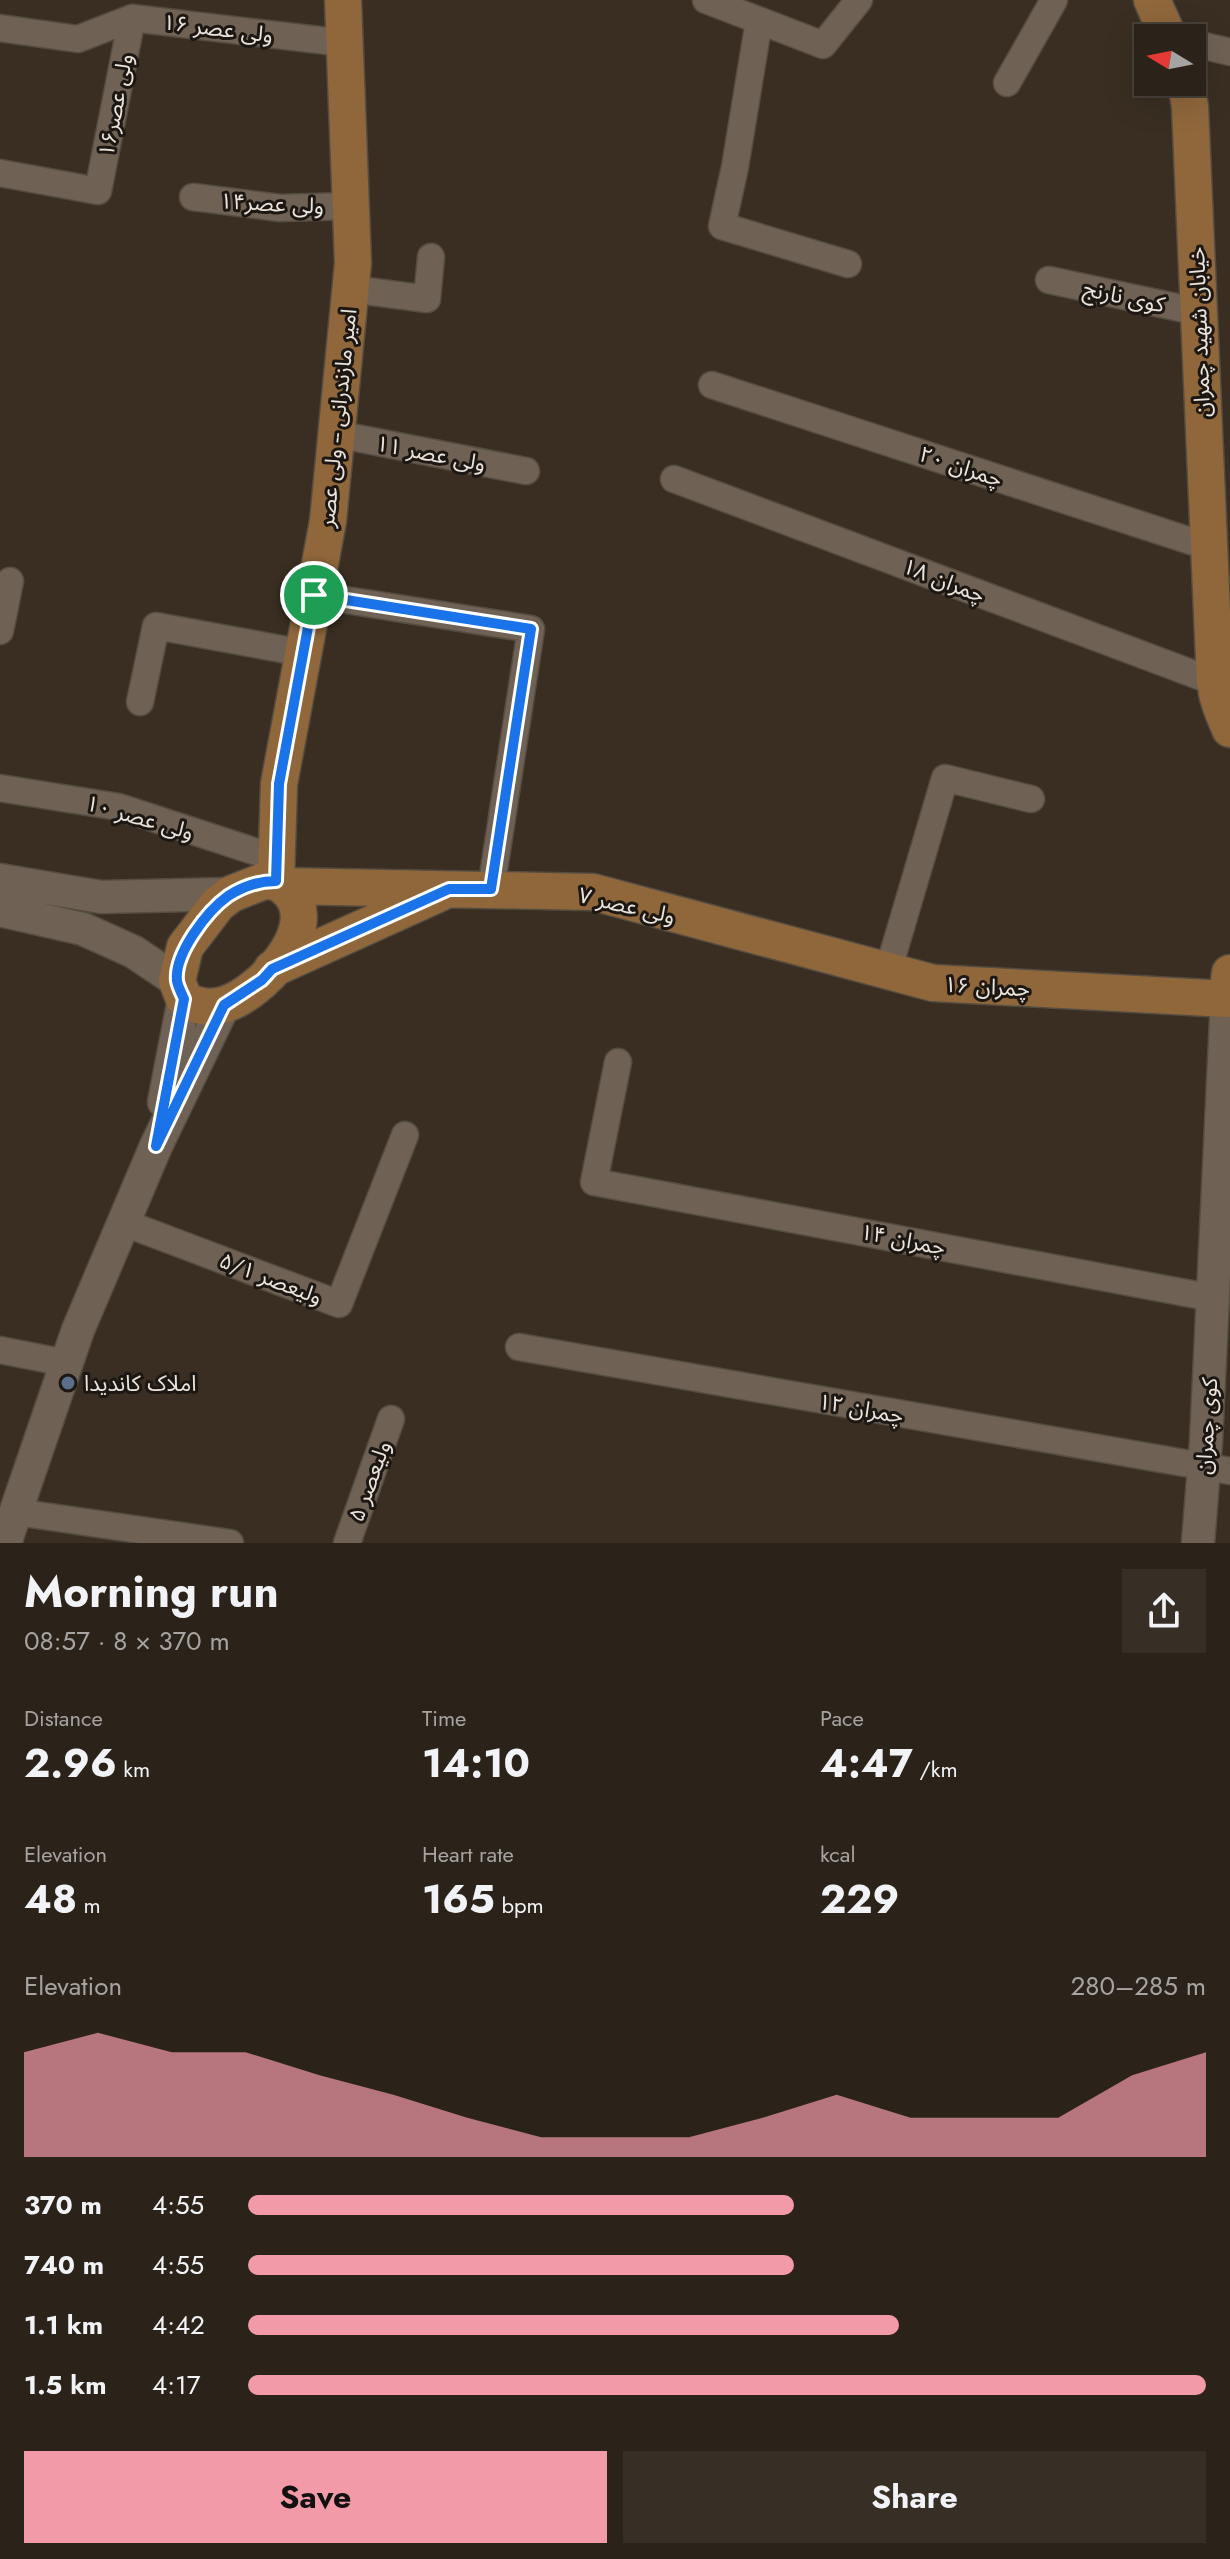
<!DOCTYPE html>
<html lang="en">
<head>
<meta charset="utf-8">
<style>
  :root { --surface:#2b2219; --page:#372f26; --text:#f1f3f6; --muted:#a6a4a2; --line:#473f38; --accent:#f39aa9 }
  body { margin:0; font-family:Jost,"Noto Sans Arabic",sans-serif; background:var(--page); color:var(--text); height:100vh; display:flex; flex-direction:column; font-size:30px; white-space:nowrap }
  * { box-sizing:border-box; margin:0 }
  p { font-size:26px; color:var(--muted) }
  .icon { flex:none; width:44px; height:44px; fill:none; stroke:currentColor; stroke-width:2; stroke-linecap:round; stroke-linejoin:round }
  .map { position:relative; height:1543px; overflow:hidden }
  .sheet { display:flex; flex-direction:column; background:var(--surface); flex:1 }
  .sheet>* { flex:none }
  .needle { width:52px; rotate:280deg }
  .fabs { position:absolute; left:1134px; top:24px; display:grid; gap:16px }
  .fabs a { display:grid; place-items:center; width:72px; height:72px; border-radius:0px; background:var(--surface); box-shadow:0 8px 32px #0002,0 0 0 2px var(--line); font-size:40px }
  .pin { position:absolute; display:grid; place-items:center; width:68px; height:68px; color:#fff; margin:-34px; border:4px solid #fff; border-radius:50%; box-shadow:0 2px 8px #0007 }
  .round { display:grid; place-items:center; flex:none; width:84px; height:84px; border-radius:0px; background:var(--page) }
  .overview { display:flex; align-items:center; justify-content:space-between; height:136px; padding:0 24px }
  h1 { font-size:44px; font-weight:700; line-height:60px }
  .figures { display:grid; grid-template-columns:repeat(3,1fr); gap:12px; height:136px; padding:8px 24px }
  .figures div { display:grid; align-content:center }
  .figures b { font-size:40px; font-weight:700 }
  .figures small { font-size:22px; font-weight:400 }
  .figures p { font-size:22px }
  .chart { height:224px; padding:16px 24px }
  .chart p { display:flex; justify-content:space-between }
  .chart svg { width:100%; height:144px; margin-top:8px; fill:var(--accent); opacity:.7 }
  .cta { display:flex; gap:16px; margin-top:auto; padding:16px 24px }
  .cta a { flex:1; height:92px; border-radius:0px; background:var(--accent); color:#111; font-size:32px; font-weight:700; line-height:92px; text-align:center }
  .cta a+a { background:var(--page); color:var(--text) }
  ul { padding:0 24px; list-style:none; font-size:26px }
  li { display:grid; grid-template-columns:128px 96px 1fr; align-items:center; height:60px }
  li i { height:20px; border-radius:10px; background:var(--accent) }
  .map>svg:first-child { display:block }
  .lines { fill:none; stroke-linecap:round; stroke-linejoin:round }
  .minor-casing { stroke:#554c41; stroke-width:29 }
  .tertiary-casing { stroke:#554c41; stroke-width:35 }
  .secondary-casing { stroke:#554c41; stroke-width:39 }
  .minor { stroke:#6f6255; stroke-width:26 }
  .tertiary { stroke:#6f6255; stroke-width:32 }
  .secondary { stroke:#8f673b; stroke-width:36 }
  .route-casing { stroke:#fff; stroke-width:16 }
  .route { stroke:#1a73e8; stroke-width:10 }
  .service-dot { fill:#5c6f8a; stroke:#1c1712; stroke-width:3 }
  .labels { text-anchor:middle; stroke-width:6; stroke-linejoin:round; paint-order:stroke }
  .street-label { font-size:22px; fill:#ebe4dc; stroke:#1c1712 }
  .poi-label { font-size:22px; fill:#ebe4dc; stroke:#1c1712; text-anchor:start }
</style>
</head>
<body>
<div class="map">
<svg width="1230" height="1543" viewBox="0 0 1230 1543">
  <rect width="100%" height="100%" fill="#392e21"/>
  <g class="lines">
    <g class="minor-casing">
      <path id="minor" d="M706 0 823 45 859 0
        M759 21 735 167 722 226 848 264
        M0 28 78 39 132 18 345 43
        M1192 43 1230 52
        M1007 83 1054 0
        M0 173 98 191 132 18
        M193 197 280 208 351 206
        M1049 280 1199 312
        M351 289 427 299 431 257
        M712 385 1209 547
        M336 434 526 471
        M674 479 1215 682
        M314 595 531 629 491 889
        M0 631 10 581
        M140 702 156 626 303 653
        M0 788 119 807 278 859
        M888 971 945 778 1031 799
        M618 1062 594 1182 1213 1298
        M122 1222 339 1304 405 1135
        M519 1347 1230 1471
        M0 1350 66 1363
        M16 1512 230 1543
        M347 1543 391 1419"/>
    </g>
    <g class="tertiary-casing">
      <path id="tertiary" d="M0 880 101 897 231 894
        M0 910 83 929 134 952 177 981
        M164 1102 184 999
        M5 1543 78 1330 156 1146 224 1005
        M1198 1543 1206 1442 1227 999"/>
    </g>
    <g class="secondary-casing">
      <path id="secondary" d="M1152 0 1169 38
        M1186 82 1190 107 1215 682
        M1221 662C1209 685 1221 707 1230 729
        M264 881C276 881 283 884 291 894 320 931 261 992 226 1004 212 1009 196 1007 184 999L177 981 185 947 218 904 231 894Z
        M276 881 279 784 328 521 353 263 343 0
        M283 886 593 892 933 983 1227 999 1230 973
        M272 969 440 893"/>
    </g>
    <use href="#minor" class="minor"/>
    <use href="#tertiary" class="tertiary"/>
    <use href="#secondary" class="secondary"/>
  </g>
  <g class="lines">
    <g class="route-casing">
      <path id="route" d="M314 595 531 629 491 889H449L272 969 262 980 224 1005 156 1146 184 999C182 994 178 987 177 981 174 954 207 911 228 896 242 887 260 881 276 881L279 784Z"/>
    </g>
    <use href="#route" class="route"/>
  </g>
  <circle class="service-dot" cx="68" cy="1383" r="8"/>
  <g class="labels">
    <g class="street-label">
      <text transform="translate(218 28) rotate(7)" y="8">ولی عصر ۱۶</text>
      <text transform="translate(115 105) rotate(-79)" y="8">ولی عصر۱۶</text>
      <text transform="translate(272 203) rotate(3)" y="8">ولی عصر۱۴</text>
      <text transform="translate(1124 296) rotate(12)" y="8">کوی نارنج</text>
      <text transform="translate(1199 332) rotate(-92)" y="8">خیابان شهید چمران</text>
      <text transform="translate(337 418) rotate(-84)" y="8">امیر مازندرانی -- ولی عصر</text>
      <text transform="translate(431 453) rotate(11)" y="8">ولی عصر ۱۱</text>
      <text transform="translate(961 466) rotate(18)" y="8">چمران ۲۰</text>
      <text transform="translate(944 580) rotate(21)" y="8">چمران ۱۸</text>
      <text transform="translate(140 817) rotate(16)" y="8">ولی عصر ۱۰</text>
      <text transform="translate(627 905) rotate(13)" y="8">ولی عصر ۷</text>
      <text transform="translate(987 986) rotate(3)" y="8">چمران ۱۶</text>
      <text transform="translate(903 1239) rotate(11)" y="8">چمران ۱۴</text>
      <text transform="translate(271 1278) rotate(21)" y="8">ولیعصر ۵/۱</text>
      <text transform="translate(861 1408) rotate(10)" y="8">چمران ۱۲</text>
      <text transform="translate(1206 1426) rotate(-86)" y="8">کوی چمران</text>
      <text transform="translate(369 1481) rotate(-70)" y="8">ولیعصر ۵</text>
    </g>
    <g class="poi-label">
      <text x="84" y="1391">املاک کاندیدا</text>
    </g>
  </g>
</svg>
<div class="fabs">
<a><svg class="needle" viewBox="-14 -14 28 28"><path d="M0-13l5 13h-10z" fill="#e53935"/><path d="M0 13l5-13h-10z" fill="#a6a4a2"/></svg></a>
</div>
<div class="pin" style="left:314px;top:595px;background:#1e9e55"><svg class="icon" aria-label="arrive" viewBox="0 0 24 24"><path d="M6 21V4h12l-3 4 3 4H6"/></svg></div>
</div>
<section class="sheet">
<div class="overview"><div><h1>Morning run</h1><p>08:57 · 8 × 370 m</p></div><a class="round"><svg class="icon" aria-label="share" viewBox="0 0 24 24"><path d="M12 15V3M7 8l5-5 5 5M5 13v7h14v-7"/></svg></a></div>
<div class="figures">
<div><p>Distance</p><b>2.96<small> km</small></b></div>
<div><p>Time</p><b>14:10</b></div>
<div><p>Pace</p><b>4:47<small> /km</small></b></div>
</div>
<div class="figures">
<div><p>Elevation</p><b>48<small> m</small></b></div>
<div><p>Heart rate</p><b>165<small> bpm</small></b></div>
<div><p>kcal</p><b>229</b></div>
</div>
<div class="chart"><p><span>Elevation</span>280–285 m</p>
<svg viewBox="0 0 160 44" preserveAspectRatio="none"><path d="M0 44V12L10 6L20 12L30 12L40 19L50 25L60 32L70 38L80 38L90 38L100 32L110 25L120 32L130 32L140 32L150 19L160 12V44z"/></svg>
</div>
<ul>
<li><b>370 m</b>4:55<i style="width:57%"></i></li>
<li><b>740 m</b>4:55<i style="width:57%"></i></li>
<li><b>1.1 km</b>4:42<i style="width:68%"></i></li>
<li><b>1.5 km</b>4:17<i style="width:100%"></i></li>
</ul>
<div class="cta"><a>Save</a><a>Share</a></div>
</section>
</body>
</html>
